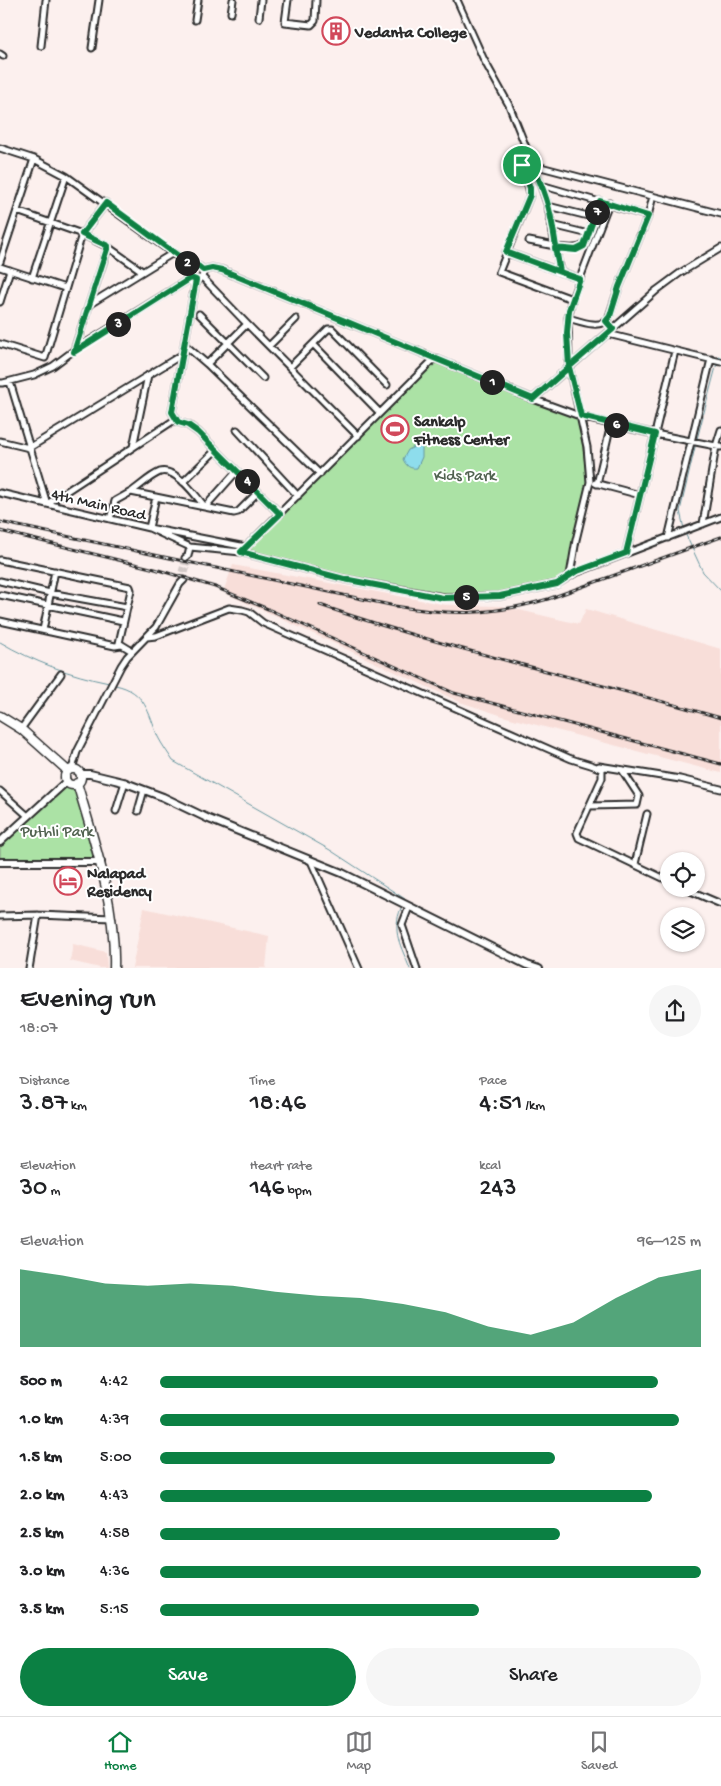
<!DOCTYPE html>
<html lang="en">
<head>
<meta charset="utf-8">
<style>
  :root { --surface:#fff; --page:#f6f6f6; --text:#202124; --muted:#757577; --line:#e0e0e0; --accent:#0b8043 }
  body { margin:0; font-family:"Gochi Hand",sans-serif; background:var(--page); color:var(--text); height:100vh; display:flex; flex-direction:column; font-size:19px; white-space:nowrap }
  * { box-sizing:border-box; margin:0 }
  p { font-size:16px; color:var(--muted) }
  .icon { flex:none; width:28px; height:28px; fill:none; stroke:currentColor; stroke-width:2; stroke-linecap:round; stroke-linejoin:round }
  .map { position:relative; height:968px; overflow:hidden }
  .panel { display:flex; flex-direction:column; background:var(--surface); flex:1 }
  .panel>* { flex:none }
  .controls { position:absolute; left:660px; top:852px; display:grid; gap:10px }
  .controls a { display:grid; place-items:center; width:45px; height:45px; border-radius:50%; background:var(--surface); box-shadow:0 1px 4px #0004; font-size:25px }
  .pin { position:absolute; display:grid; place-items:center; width:42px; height:42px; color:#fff; margin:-21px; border:2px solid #fff; border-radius:50%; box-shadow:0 1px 5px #0007 }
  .km { position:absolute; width:25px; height:25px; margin:-12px; border-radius:50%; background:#222; color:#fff; font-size:14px; line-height:25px; text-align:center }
  .round { display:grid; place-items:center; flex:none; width:52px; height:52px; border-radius:26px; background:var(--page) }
  .overview { display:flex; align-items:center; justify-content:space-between; height:85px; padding:0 20px }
  h1 { font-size:28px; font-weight:600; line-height:38px }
  .stats { display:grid; grid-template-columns:repeat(3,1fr); gap:8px; height:85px; padding:5px 20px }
  .stats div { display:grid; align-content:center }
  .stats b { font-size:25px; font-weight:600 }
  .stats small { font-size:14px; font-weight:400 }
  .stats p { font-size:14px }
  .chart { height:140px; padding:10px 20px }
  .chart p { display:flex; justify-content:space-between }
  .chart svg { width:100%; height:90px; margin-top:5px; fill:var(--accent); opacity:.7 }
  .button { display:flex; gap:10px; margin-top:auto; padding:10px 20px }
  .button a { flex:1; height:58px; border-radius:30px; background:var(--accent); color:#fff; font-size:20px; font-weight:600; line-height:58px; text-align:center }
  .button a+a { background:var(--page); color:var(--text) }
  ul { padding:0 20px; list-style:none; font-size:16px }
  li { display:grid; grid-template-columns:80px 60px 1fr; align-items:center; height:38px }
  li i { height:12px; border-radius:6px; background:var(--accent) }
  .tabs { display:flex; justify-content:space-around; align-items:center; height:70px; border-top:1px solid var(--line); background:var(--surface); font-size:14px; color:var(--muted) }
  .tabs a { display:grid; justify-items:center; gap:2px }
  .tabs .current { color:var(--accent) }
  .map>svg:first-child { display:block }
  .built { fill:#f8ded9 }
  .green { fill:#abe2a5; stroke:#6b8668 }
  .water { fill:#8eddec; stroke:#66969f }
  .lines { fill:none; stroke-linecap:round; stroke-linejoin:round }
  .stream { stroke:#66969f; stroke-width:1 }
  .minor-tunnel { stroke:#d2c9c7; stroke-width:5; stroke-dasharray:5 2.5; stroke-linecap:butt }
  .minor-casing { stroke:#2b2b2b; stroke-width:9 }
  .tertiary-casing { stroke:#2b2b2b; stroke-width:10 }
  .primary-casing { stroke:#2b2b2b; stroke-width:11 }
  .minor { stroke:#fff; stroke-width:5 }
  .tertiary { stroke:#fff; stroke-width:6 }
  .primary { stroke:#fff; stroke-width:8 }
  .rail-casing { stroke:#2b2b2b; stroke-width:3 }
  .rail { stroke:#fff; stroke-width:1; stroke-dasharray:4; stroke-linecap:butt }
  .route-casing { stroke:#fff; stroke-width:10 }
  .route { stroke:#0b8043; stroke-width:6 }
  .labels { text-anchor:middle; stroke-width:4; stroke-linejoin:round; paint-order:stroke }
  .poi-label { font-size:16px; font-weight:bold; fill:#2b2b2b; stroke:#fff; text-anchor:start }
  .park-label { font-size:16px; fill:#516250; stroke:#fff }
  .street-label { font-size:16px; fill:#2b2b2b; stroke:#fff }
</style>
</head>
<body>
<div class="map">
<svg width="721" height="969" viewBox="0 0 721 969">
  <rect width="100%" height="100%" fill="#fcf0ee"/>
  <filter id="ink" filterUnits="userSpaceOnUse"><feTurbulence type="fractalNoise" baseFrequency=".02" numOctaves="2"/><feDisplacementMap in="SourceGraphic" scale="10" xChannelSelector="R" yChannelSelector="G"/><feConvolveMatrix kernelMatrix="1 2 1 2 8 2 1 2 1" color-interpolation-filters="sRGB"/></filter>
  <g filter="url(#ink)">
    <path class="built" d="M233 565 446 605 502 606 579 624 586 609 721 649V773L506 717 460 702 223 592Z
      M144 908 269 936 266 968H132Z
      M73 944 106 952 107 968H100L70 961Z"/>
    <path class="green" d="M436 360 579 418 587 481 568 569 557 580 502 594 443 595 344 577 245 551Z
      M68 783 77 784 93 858 0 862V843Z"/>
    <path class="water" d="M420 444 422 446V457L417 468C410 469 406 466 403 459L408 450Z"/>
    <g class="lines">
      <path class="stream" d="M718 359V356L721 357
        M697 439 717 363
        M684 529 680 511 696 443
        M685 533 703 572 721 591
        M0 642C34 662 70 675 109 683
        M115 685C146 691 148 713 158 737 162 745 168 753 173 761L330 850 405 899 404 901
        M401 908C391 933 401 945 410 969"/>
      <path class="minor-tunnel" d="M179 579 185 558
        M184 580 190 559"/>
      <g class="minor-casing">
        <path id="minor" d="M288 0 285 22 311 25 315 21 316 0
          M457 0 484 60 509 105 541 185 548 206 560 272
          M231 13 233 0
          M259 18 261 0
          M195 20 198 0
          M41 46 46 0
          M92 48 99 0
          M0 54 3 56
          M0 148 34 159 66 176 192 267
          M531 160 521 165 529 188 530 195 499 272 572 299
          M533 165 721 214
          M541 185 648 216
          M548 206 592 217 596 215 600 201
          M17 211 82 234 108 247 142 271
          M552 225 589 234
          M529 241 555 246
          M555 247C589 251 585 247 594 217
          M506 252 580 279
          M0 262 34 159
          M189 273a7 7 0 1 1 14 0a7 7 0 1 1-14 0Z
          M0 267 65 288
          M203 270 212 268 222 270 533 399 585 418 655 434 721 447
          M202 277 247 324 358 436
          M32 278 66 176
          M196 280 172 412 178 422 188 425 198 432 280 514
          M0 302 10 270
          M90 304 173 253
          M199 314 263 378
          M568 318C580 321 598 329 608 320L619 287 648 216 653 196
          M608 334 721 362
          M0 344 45 358 82 234 106 203
          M313 344 380 413
          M185 345 207 364 320 474
          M269 346 296 319
          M74 351 108 247
          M207 364 247 324
          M290 367 328 329H332L387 385
          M10 382 47 504 176 419
          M0 383H3L34 375 53 366 73 351 191 278
          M533 399 657 290 680 273 721 248
          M237 430 298 496
          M0 441 29 448 183 354
          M133 447 148 375
          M183 482 216 450
          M595 483 640 495
          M597 484 611 424
          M131 492C140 486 150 476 160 472 176 467 197 497 205 507L237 471
          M0 493 149 528 190 547
          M156 497 149 528 246 547
          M110 519 115 501 131 492 234 513 238 512 258 492
          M703 524 716 446 721 430
          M668 538 711 359
          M241 552 344 579 443 597 500 596 557 584 575 573 721 517
          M626 553 675 351
          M185 558 188 556 190 547 241 552 435 358
          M0 560 130 587 131 590 119 643 132 651
          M570 575 576 540 590 482 587 447 569 367 568 318 572 299 609 203
          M0 581 50 593 127 607
          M0 595 123 621
          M0 621 115 646 121 645
          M43 630 55 571
          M147 637 156 636 229 608 242 610 249 612 263 623 569 758C578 762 596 765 602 770V778L577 833 579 838 669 881
          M21 729 61 674
          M599 766 680 779 721 789
          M72 769 77 752 121 666 127 657 156 627 180 584 184 580
          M0 791 28 816
          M590 806 637 805 639 796 622 770
          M116 811 125 782
          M138 811 144 790
          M311 861 359 969
          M635 864 647 814
          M686 889 721 904
          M409 907 402 925 417 969
          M0 916 38 915 112 918
          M29 969 38 915"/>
      </g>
      <g class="tertiary-casing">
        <path id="tertiary" d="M80 774H90L123 782 163 797 209 819 342 873 527 965 539 969
          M0 842 67 781
          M0 862H101"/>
      </g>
      <g class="primary-casing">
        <path id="primary" d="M0 716 21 729 68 771
          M65 777a8 8 0 1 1 16 0a8 8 0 1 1-16 0Z
          M77 783C95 844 116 905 114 969"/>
      </g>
      <use href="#minor" class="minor"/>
      <use href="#tertiary" class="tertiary"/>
      <use href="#primary" class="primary"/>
      <g class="rail-casing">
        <path id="rail" d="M0 522 395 606C452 616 493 615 548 599L721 537
          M0 531 155 569 215 587 268 609 454 693 721 764
          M320 605C451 651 588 679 721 718"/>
      </g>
      <use href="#rail" class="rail"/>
    </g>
  </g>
  <g class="lines" filter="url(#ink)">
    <g class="route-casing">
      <path id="route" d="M522 165 531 160C537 175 544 190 548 205 554 227 556 250 560 272L580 279 569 310 567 333 569 367 533 399 222 270 212 268 203 270 198 266H192L106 203 82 234 108 246 74 352 191 278 196 280 172 412 178 422 188 425 198 432 280 514 241 552 344 579 443 598 500 596 557 584 575 572 626 553 655 434 581 416 569 367 613 329 606 321 610 316 619 287 648 216 600 201 584 246 576 250 555 248 560 272 506 252 530 195V188L522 165"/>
    </g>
    <use href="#route" class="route"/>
  </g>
  <defs>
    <g id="building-ring" transform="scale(1.4375)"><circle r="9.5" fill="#fff" stroke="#d1495b" stroke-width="1.5"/><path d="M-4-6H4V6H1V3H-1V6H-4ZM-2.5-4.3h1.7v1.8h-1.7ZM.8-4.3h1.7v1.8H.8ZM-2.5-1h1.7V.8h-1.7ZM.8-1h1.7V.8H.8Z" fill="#d1495b"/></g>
    <g id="stadium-ring" transform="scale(1.4375)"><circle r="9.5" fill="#fff" stroke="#d1495b" stroke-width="1.5"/><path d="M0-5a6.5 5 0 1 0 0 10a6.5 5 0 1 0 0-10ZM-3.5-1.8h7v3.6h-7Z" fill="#d1495b"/></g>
    <g id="hotel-ring" transform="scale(1.4375)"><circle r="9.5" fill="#fff" stroke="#d1495b" stroke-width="1.5"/><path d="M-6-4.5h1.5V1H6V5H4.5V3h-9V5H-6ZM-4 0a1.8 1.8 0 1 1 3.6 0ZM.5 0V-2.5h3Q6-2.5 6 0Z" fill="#d1495b"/></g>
  </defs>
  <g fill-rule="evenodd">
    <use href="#building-ring" x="336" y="31"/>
    <use href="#stadium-ring" x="395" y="429"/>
    <use href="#hotel-ring" x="68" y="881"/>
  </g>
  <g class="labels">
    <g class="poi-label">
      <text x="355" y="37">Vedanta College</text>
      <text x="414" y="426">Sankalp<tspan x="414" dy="18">Fitness Center</tspan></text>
      <text x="87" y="878">Nalapad<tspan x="87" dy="18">Residency</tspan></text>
    </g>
    <g class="park-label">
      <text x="465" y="480">Kids Park</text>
      <text x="57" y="836">Puthli Park</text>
    </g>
    <g class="street-label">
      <text transform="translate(99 503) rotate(13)" y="6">4th Main Road</text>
    </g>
  </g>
</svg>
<div class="controls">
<a><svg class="icon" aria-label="locate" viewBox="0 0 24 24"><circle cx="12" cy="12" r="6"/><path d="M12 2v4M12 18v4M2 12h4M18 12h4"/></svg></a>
<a><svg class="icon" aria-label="layers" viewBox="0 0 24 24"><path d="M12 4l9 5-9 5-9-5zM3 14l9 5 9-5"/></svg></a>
</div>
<div class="pin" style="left:522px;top:165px;background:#1e9e55"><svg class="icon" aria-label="arrive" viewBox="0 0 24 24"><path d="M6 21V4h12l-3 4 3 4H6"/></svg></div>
<b class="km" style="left:492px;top:382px">1</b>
<b class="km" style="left:187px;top:263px">2</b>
<b class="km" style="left:118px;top:324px">3</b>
<b class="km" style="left:247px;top:481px">4</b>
<b class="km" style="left:466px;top:597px">5</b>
<b class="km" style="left:616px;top:425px">6</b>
<b class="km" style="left:597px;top:212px">7</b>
</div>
<section class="panel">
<div class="overview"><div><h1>Evening run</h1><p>18:07</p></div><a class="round"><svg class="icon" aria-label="share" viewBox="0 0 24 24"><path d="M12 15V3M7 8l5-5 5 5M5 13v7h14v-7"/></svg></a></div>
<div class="stats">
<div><p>Distance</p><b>3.87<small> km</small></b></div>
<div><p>Time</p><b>18:46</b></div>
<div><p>Pace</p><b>4:51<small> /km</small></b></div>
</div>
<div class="stats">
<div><p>Elevation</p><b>30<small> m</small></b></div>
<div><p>Heart rate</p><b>146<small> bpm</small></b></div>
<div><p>kcal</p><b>243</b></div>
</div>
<div class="chart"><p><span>Elevation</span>96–125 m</p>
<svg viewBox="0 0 160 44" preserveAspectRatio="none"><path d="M0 44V6L10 9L20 13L30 14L40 13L50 14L60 17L70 19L80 20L90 23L100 27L110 34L120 38L130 32L140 20L150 10L160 6V44z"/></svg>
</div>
<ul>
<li><b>500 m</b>4:42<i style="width:92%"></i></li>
<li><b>1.0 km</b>4:39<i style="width:96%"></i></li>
<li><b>1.5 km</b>5:00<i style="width:73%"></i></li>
<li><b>2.0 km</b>4:43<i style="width:91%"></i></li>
<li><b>2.5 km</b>4:58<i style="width:74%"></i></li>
<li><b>3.0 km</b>4:36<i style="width:100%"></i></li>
<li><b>3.5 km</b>5:15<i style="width:59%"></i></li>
</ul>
<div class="button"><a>Save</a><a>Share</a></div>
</section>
<nav class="tabs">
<a class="current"><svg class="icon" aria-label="home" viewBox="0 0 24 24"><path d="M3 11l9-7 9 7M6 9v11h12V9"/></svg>Home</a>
<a><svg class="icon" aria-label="map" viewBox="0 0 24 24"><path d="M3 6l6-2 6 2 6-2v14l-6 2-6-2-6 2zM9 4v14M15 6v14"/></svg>Map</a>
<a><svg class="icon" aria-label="saved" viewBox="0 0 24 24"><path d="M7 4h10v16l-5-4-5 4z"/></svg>Saved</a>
</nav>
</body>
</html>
